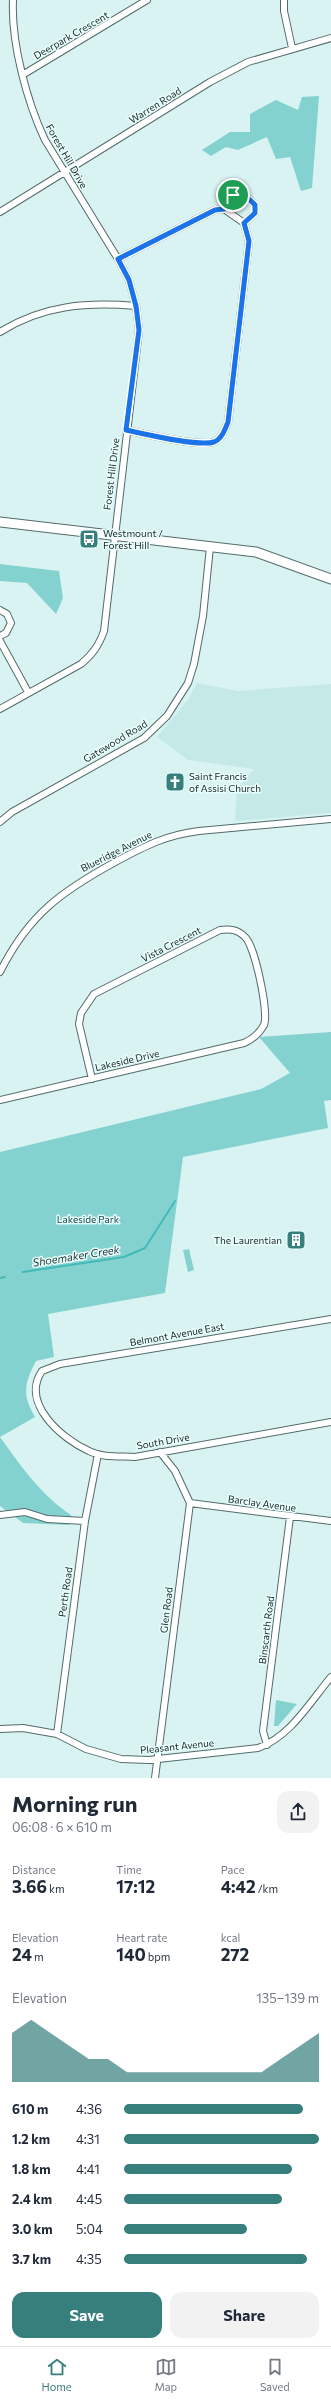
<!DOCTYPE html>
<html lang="en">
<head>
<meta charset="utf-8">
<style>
  :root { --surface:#fff; --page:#f2f2f3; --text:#1f2937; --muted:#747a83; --line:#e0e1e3; --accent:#367f7d }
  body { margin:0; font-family:Commissioner,sans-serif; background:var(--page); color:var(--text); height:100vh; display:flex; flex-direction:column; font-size:15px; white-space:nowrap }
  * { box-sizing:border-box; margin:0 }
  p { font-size:13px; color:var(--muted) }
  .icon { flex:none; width:22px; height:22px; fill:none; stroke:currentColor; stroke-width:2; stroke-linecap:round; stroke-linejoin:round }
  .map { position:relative; height:1778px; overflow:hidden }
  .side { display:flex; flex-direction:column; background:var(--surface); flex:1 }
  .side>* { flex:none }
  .pin { position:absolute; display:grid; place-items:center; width:34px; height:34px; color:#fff; margin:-17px; border:2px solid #fff; border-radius:50%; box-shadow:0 1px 4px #0007 }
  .round { display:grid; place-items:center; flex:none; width:42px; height:42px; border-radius:12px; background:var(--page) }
  .head { display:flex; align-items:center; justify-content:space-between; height:68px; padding:0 12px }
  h1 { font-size:22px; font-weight:700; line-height:30px }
  .metrics { display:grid; grid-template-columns:repeat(3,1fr); gap:6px; height:68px; padding:4px 12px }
  .metrics div { display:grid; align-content:center }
  .metrics b { font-size:17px; font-weight:700 }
  .metrics small { font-size:11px; font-weight:400 }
  .metrics p { font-size:11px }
  .chart { height:112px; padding:8px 12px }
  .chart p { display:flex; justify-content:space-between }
  .chart svg { width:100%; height:72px; margin-top:4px; fill:var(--accent); opacity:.7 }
  .cta { display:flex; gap:8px; margin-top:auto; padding:8px 12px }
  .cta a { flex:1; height:46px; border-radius:12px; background:var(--accent); color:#fff; font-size:16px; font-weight:700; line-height:46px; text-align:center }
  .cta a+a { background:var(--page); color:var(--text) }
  ul { padding:0 12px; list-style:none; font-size:13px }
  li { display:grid; grid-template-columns:64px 48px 1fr; align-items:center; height:30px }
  li i { height:10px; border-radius:5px; background:var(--accent) }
  .dock { display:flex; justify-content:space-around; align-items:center; height:56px; border-top:1px solid var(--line); background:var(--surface); font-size:11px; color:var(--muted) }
  .dock a { display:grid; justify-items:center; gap:2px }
  .dock .current { color:var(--accent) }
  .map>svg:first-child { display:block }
  .built { fill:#c4e9e7 }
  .green { fill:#84d2cf }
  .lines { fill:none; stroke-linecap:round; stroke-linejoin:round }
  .stream { stroke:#42bab7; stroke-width:2 }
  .minor-casing { stroke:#536b6a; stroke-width:8 }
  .secondary-casing { stroke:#536b6a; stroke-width:11 }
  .minor { stroke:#fff; stroke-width:6 }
  .secondary { stroke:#fff; stroke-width:9 }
  .route-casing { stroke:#fff; stroke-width:8 }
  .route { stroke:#1a73e8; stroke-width:5 }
  .labels { text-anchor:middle; stroke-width:3; stroke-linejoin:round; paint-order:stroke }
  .street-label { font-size:10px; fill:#202b2a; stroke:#e9fffe }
  .poi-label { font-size:10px; fill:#202b2a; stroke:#e9fffe; text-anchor:start }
  .park-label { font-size:10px; fill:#144847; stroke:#e9fffe }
  .water-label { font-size:11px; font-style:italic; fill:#1d3332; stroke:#e9fffe }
</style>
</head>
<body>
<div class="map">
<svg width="331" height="1778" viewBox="0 0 331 1778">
  <rect width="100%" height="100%" fill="#d8f3f2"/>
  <path class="built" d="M197 683 238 691 331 684V813L235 821 237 789 254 769 188 760 157 737 188 700Z"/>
  <path class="green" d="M319 96 312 188 301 191 290 157 276 159 267 137 238 150 226 147 211 156 202 150 230 132H250V114L276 100 298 110 302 97Z
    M0 564 59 571 63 598 56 614 27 583 0 581Z
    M331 1032V1100L324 1101 328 1128 183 1157 165 1293 48 1314 54 1357 36 1361C24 1384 22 1395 35 1417L0 1437C20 1465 42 1496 71 1515L69 1525 23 1523 0 1506V1152L261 1089 290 1073 259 1037Z
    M189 1249 194 1270 188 1272 183 1250Z
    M276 1700 297 1704 278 1726H274Z"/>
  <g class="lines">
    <path class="stream" d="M23 1272 124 1257 145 1248 175 1201
      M0 1278 5 1277"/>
    <g class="minor-casing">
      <path id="minor" d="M284 0V11L292 48
        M24 74 147 0
        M224 209C230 190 243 191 255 205V213L244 223
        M0 212 210 82 248 62 331 38
        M118 259 215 210 224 209 244 223 249 241 228 422C225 429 222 439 214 442 198 447 145 434 126 430
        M0 332C43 305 87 302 136 306
        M0 610 7 614 11 623 6 633 0 636
        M0 641 28 692
        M0 709 81 664C93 654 99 645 104 631L139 330 136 306 129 280 118 259 45 140C27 102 11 43 13 0
        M0 822 12 812 144 738 167 716 188 683 194 664 203 616 210 547
        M0 972C29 914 62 891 117 861 145 846 166 835 199 831L331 819
        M0 1100 244 1043C253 1039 259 1034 264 1025 269 1013 255 946 245 937 237 929 230 929 220 930L94 994 81 1013 79 1024 92 1079
        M331 1319 60 1364 42 1371C20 1403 62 1439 89 1451 103 1458 120 1456 135 1457L331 1422
        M190 1503 331 1521
        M0 1515 25 1512 47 1519 85 1521
        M0 1729 23 1728 57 1734 86 1749 121 1759 149 1760 258 1748C290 1737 310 1702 331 1677
        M57 1734 85 1521 98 1454
        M267 1745 263 1731 290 1517
        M155 1778 190 1503 175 1471 160 1452"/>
    </g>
    <g class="secondary-casing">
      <path id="secondary" d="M0 522 256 552 331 579"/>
    </g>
    <use href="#minor" class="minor"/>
    <use href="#secondary" class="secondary"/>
  </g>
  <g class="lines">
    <g class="route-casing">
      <path id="route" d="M233 195C243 195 248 197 255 205V213L244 223 249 241 228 422C225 429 222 439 214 442 198 447 145 434 126 430L139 330 136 306 129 280 118 259 215 210 224 209 227 200Z"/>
    </g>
    <use href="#route" class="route"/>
  </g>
  <defs>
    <g id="bus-square" transform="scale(1)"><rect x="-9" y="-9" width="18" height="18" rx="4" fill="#367f7d" stroke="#e9fffe"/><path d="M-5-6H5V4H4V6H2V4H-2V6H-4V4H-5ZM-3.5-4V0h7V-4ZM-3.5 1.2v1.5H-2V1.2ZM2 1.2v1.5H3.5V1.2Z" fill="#fff"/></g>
    <g id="church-square" transform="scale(1)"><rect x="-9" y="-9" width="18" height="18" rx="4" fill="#367f7d" stroke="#e9fffe"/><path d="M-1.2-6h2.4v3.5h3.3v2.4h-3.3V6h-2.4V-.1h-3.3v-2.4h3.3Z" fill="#fff"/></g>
    <g id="building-square" transform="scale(1)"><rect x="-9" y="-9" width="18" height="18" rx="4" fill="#367f7d" stroke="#e9fffe"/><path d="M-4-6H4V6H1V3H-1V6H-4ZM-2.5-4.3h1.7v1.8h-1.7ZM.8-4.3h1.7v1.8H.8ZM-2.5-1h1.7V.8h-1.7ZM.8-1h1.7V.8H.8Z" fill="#fff"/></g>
  </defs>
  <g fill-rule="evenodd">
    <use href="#bus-square" x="89" y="539"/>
    <use href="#church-square" x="175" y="782"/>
    <use href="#building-square" x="296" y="1240"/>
  </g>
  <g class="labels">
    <g class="street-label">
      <text transform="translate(71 35) rotate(-30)" y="4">Deerpark Crescent</text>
      <text transform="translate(155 105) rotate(-32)" y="4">Warren Road</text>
      <text transform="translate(67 156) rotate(60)" y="4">Forest Hill Drive</text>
      <text transform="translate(111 474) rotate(-83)" y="4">Forest Hill Drive</text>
      <text transform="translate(115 741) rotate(-31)" y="4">Gatewood Road</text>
      <text transform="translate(116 851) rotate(-27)" y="4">Blueridge Avenue</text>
      <text transform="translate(171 944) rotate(-27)" y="4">Vista Crescent</text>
      <text transform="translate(127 1060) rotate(-13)" y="4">Lakeside Drive</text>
      <text transform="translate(177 1334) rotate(-10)" y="4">Belmont Avenue East</text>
      <text transform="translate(163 1441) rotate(-10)" y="4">South Drive</text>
      <text transform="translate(262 1503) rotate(8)" y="4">Barclay Avenue</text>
      <text transform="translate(65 1592) rotate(-82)" y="4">Perth Road</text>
      <text transform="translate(166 1610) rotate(-83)" y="4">Glen Road</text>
      <text transform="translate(266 1630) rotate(-83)" y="4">Binscarth Road</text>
      <text transform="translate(177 1746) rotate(-6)" y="4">Pleasant Avenue</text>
    </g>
    <g class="poi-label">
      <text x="103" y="537">Westmount /<tspan x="103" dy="12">Forest Hill</tspan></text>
      <text x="189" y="780">Saint Francis<tspan x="189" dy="12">of Assisi Church</tspan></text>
      <text x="282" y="1244" text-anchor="end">The Laurentian</text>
    </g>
    <g class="park-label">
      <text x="88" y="1223">Lakeside Park</text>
    </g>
    <g class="water-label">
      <text transform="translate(76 1256) rotate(-9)" y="4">Shoemaker Creek</text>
    </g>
  </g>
</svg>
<div class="pin" style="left:233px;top:195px;background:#1e9e55"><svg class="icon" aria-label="arrive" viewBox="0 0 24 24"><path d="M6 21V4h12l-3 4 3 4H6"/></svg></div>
</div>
<section class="side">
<div class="head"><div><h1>Morning run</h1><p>06:08 · 6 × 610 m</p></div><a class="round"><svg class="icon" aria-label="share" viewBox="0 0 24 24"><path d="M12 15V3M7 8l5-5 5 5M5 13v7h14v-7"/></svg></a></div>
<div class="metrics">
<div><p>Distance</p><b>3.66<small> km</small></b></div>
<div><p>Time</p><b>17:12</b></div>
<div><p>Pace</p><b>4:42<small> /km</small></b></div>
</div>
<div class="metrics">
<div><p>Elevation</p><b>24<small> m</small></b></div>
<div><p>Heart rate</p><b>140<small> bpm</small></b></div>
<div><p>kcal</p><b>272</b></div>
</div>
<div class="chart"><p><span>Elevation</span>135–139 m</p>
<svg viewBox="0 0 160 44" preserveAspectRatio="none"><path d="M0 44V14L10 6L20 14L30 22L40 30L50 30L60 38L70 38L80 38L90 38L100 38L110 38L120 38L130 38L140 30L150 22L160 14V44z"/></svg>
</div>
<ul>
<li><b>610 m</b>4:36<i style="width:92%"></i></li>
<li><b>1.2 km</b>4:31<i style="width:100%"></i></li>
<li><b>1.8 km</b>4:41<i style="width:86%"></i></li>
<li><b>2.4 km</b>4:45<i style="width:81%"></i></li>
<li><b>3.0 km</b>5:04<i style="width:63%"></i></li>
<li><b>3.7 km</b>4:35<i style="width:94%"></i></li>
</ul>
<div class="cta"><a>Save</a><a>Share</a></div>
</section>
<nav class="dock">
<a class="current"><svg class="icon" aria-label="home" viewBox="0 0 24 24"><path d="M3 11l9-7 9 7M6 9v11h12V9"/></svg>Home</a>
<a><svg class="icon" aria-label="map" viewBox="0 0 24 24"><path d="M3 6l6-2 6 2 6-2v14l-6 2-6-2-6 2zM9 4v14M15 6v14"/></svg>Map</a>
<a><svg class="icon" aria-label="saved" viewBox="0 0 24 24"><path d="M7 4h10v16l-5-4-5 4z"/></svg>Saved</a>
</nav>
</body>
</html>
